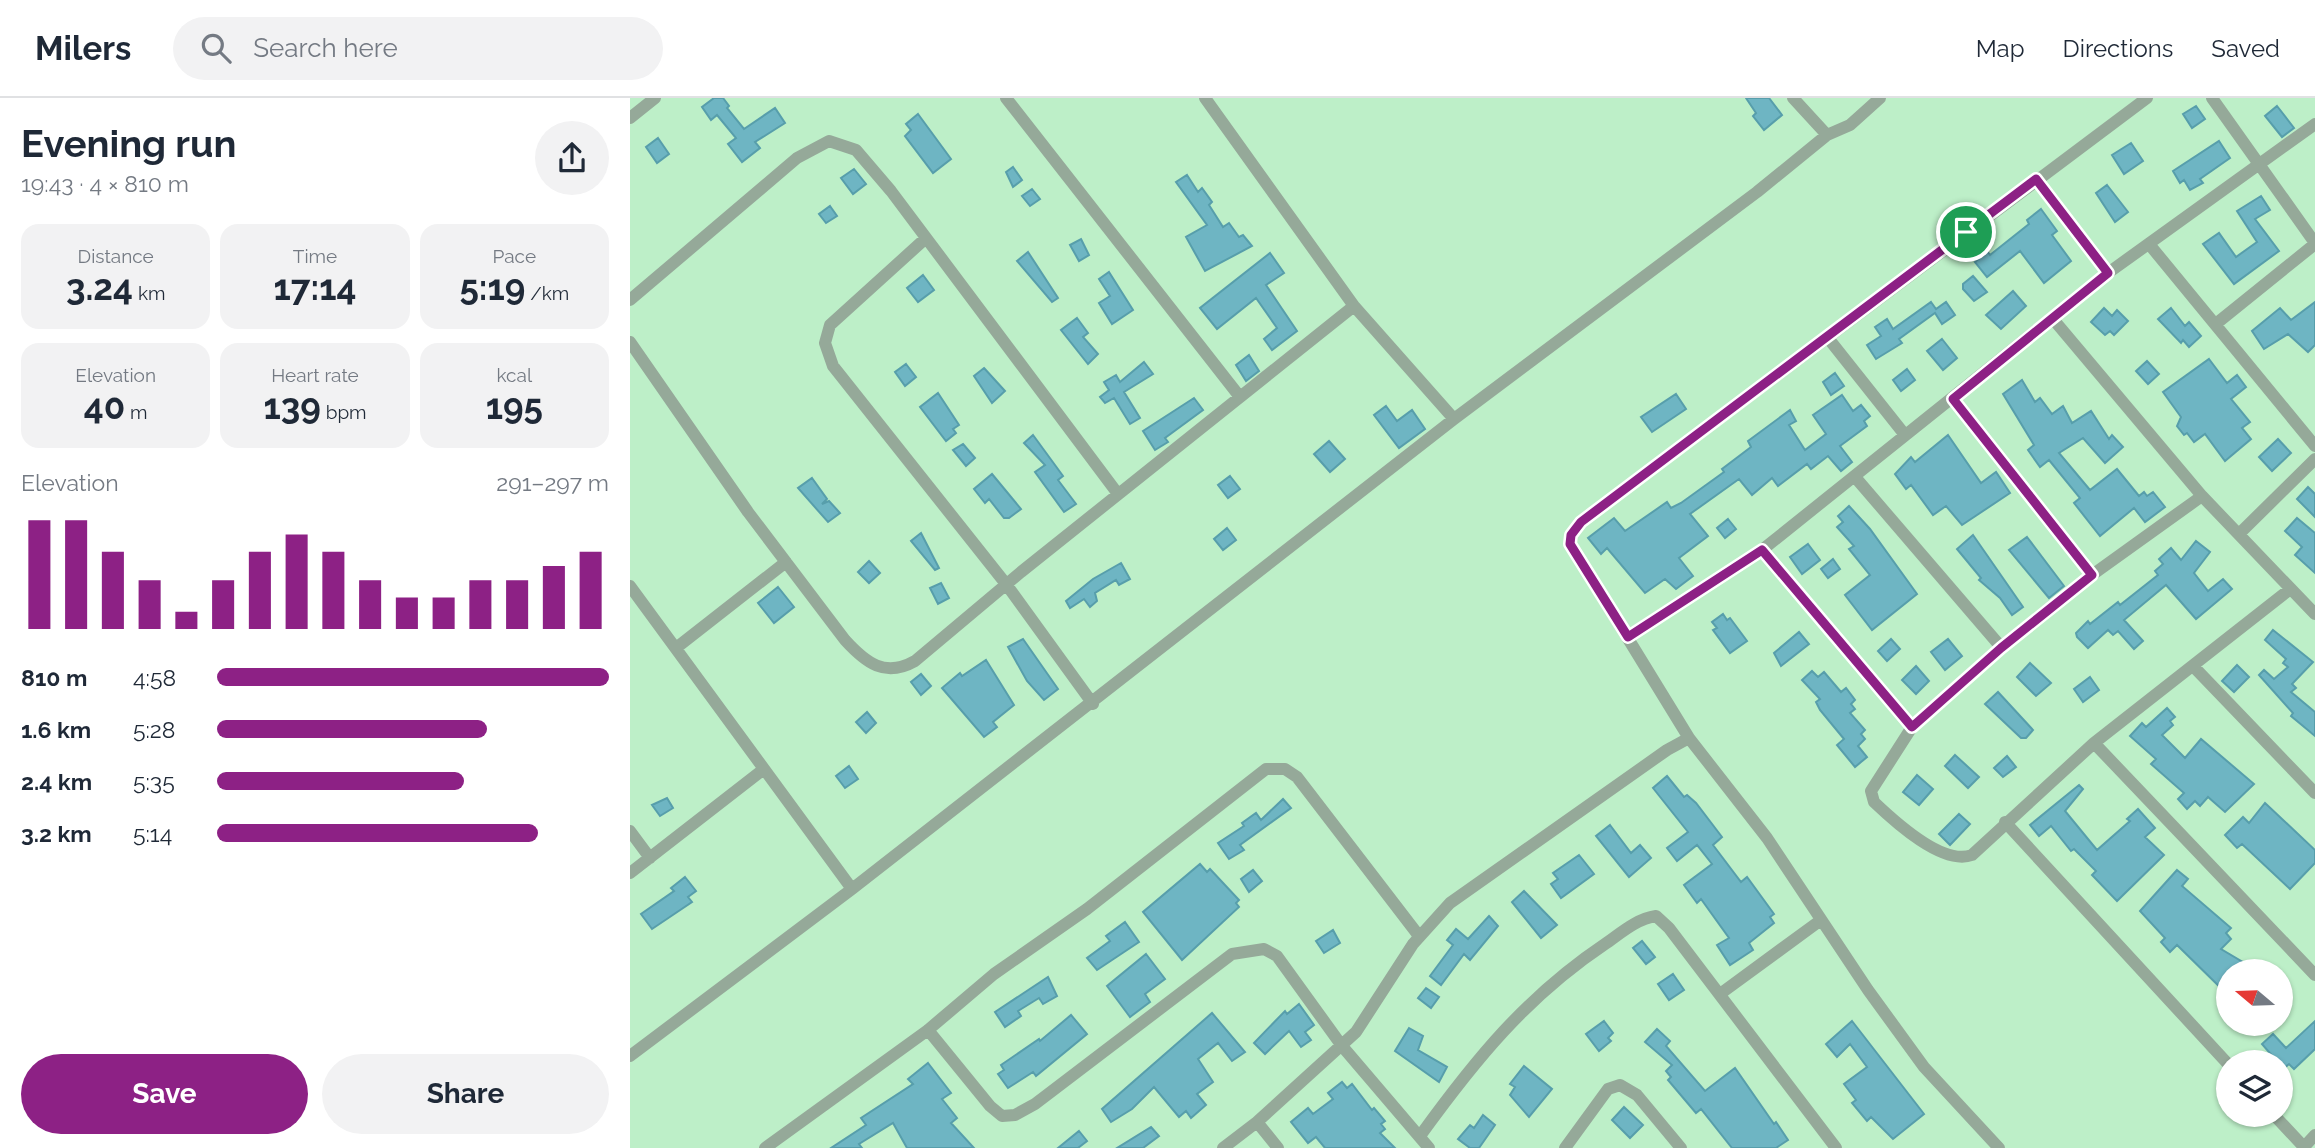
<!DOCTYPE html>
<html lang="en">
<head>
<meta charset="utf-8">
<style>
  :root { --surface:#fff; --page:#f2f2f3; --text:#1f2937; --muted:#747a83; --line:#e0e1e3; --accent:#8d2185 }
  body { margin:0; font-family:Raleway,sans-serif; background:var(--page); color:var(--text); height:100vh; display:flex; flex-direction:column; font-size:26px; white-space:nowrap }
  * { box-sizing:border-box; margin:0 }
  p { font-size:23px; color:var(--muted) }
  .icon { flex:none; width:38px; height:38px; fill:none; stroke:currentColor; stroke-width:2; stroke-linecap:round; stroke-linejoin:round }
  .map { position:relative; flex:1; overflow:hidden }
  .details { display:flex; flex-direction:column; background:var(--surface); width:630px }
  .details>* { flex:none }
  .needle { width:46px; rotate:289deg }
  .fabs { position:absolute; left:1586px; top:861px; display:grid; gap:14px }
  .fabs a { display:grid; place-items:center; width:77px; height:77px; border-radius:50%; background:var(--surface); box-shadow:0 2px 5px #0004; font-size:35px }
  .pin { position:absolute; display:grid; place-items:center; width:60px; height:60px; color:#fff; margin:-30px; border:4px solid #fff; border-radius:50%; box-shadow:0 2px 7px #0007 }
  .round { display:grid; place-items:center; flex:none; width:74px; height:74px; border-radius:37px; background:var(--page) }
  .summary { display:flex; align-items:center; justify-content:space-between; height:119px; padding:0 21px }
  h1 { font-size:38px; font-weight:700; line-height:52px }
  .metrics { display:grid; grid-template-columns:repeat(3,1fr); gap:10px; height:119px; padding:7px 21px }
  .metrics div { display:grid; align-content:center; border-radius:18px; background:var(--page); text-align:center }
  .metrics b { font-size:35px; font-weight:700 }
  .metrics small { font-size:19px; font-weight:400 }
  .metrics p { font-size:19px }
  .chart { height:196px; padding:14px 21px }
  .chart p { display:flex; justify-content:space-between }
  .chart svg { width:100%; height:126px; margin-top:7px; stroke:var(--accent); stroke-width:6 }
  .primary-button { display:flex; gap:14px; margin-top:auto; padding:14px 21px }
  .primary-button a { flex:1; height:80px; border-radius:42px; background:var(--accent); color:#fff; font-size:28px; font-weight:700; line-height:80px; text-align:center }
  .primary-button a+a { background:var(--page); color:var(--text) }
  ul { padding:0 21px; list-style:none; font-size:23px }
  li { display:grid; grid-template-columns:112px 84px 1fr; align-items:center; height:52px }
  li i { height:18px; border-radius:9px; background:var(--accent) }
  header { display:flex; align-items:center; gap:42px; box-sizing:border-box; height:98px; padding:0 35px; background:var(--surface); border-bottom:2px solid var(--line) }
  header strong { font-size:33px }
  nav { display:flex; gap:38px; margin-inline-start:auto; font-size:24px }
  .search { width:490px; height:63px; background:var(--page); display:flex; align-items:center; gap:18px; box-sizing:border-box; padding:0 24px; border-radius:38px; color:var(--muted); font-size:26px }
  main { display:flex; flex:1; min-height:0 }
  .map>svg:first-child { display:block }
  .building { fill:#6eb5c3; stroke:#579eab; stroke-width:2 }
  .lines { fill:none; stroke-linecap:round; stroke-linejoin:round }
  .minor { stroke:#95a999; stroke-width:12 }
  .route-casing { stroke:#fff; stroke-width:14 }
  .route { stroke:#8d2185; stroke-width:9 }
</style>
</head>
<body>
<header>
<strong>Milers</strong>
<div class="search"><svg class="icon" aria-label="search" viewBox="0 0 24 24"><circle cx="10" cy="10" r="6"/><path d="M15 15l6 6"/></svg>Search here</div>
<nav><a>Map</a><a>Directions</a><a>Saved</a></nav>
</header>
<main>
<section class="details">
<div class="summary"><div><h1>Evening run</h1><p>19:43 · 4 × 810 m</p></div><a class="round"><svg class="icon" aria-label="share" viewBox="0 0 24 24"><path d="M12 15V3M7 8l5-5 5 5M5 13v7h14v-7"/></svg></a></div>
<div class="metrics">
<div><p>Distance</p><b>3.24<small> km</small></b></div>
<div><p>Time</p><b>17:14</b></div>
<div><p>Pace</p><b>5:19<small> /km</small></b></div>
</div>
<div class="metrics">
<div><p>Elevation</p><b>40<small> m</small></b></div>
<div><p>Heart rate</p><b>139<small> bpm</small></b></div>
<div><p>kcal</p><b>195</b></div>
</div>
<div class="chart"><p><span>Elevation</span>291–297 m</p>
<svg viewBox="0 0 160 44" preserveAspectRatio="none"><path d="M5 44V6M15 44V6M25 44V17M35 44V27M45 44V38M55 44V27M65 44V17M75 44V11M85 44V17M95 44V27M105 44V33M115 44V33M125 44V27M135 44V27M145 44V22M155 44V17"/></svg>
</div>
<ul>
<li><b>810 m</b>4:58<i style="width:100%"></i></li>
<li><b>1.6 km</b>5:28<i style="width:69%"></i></li>
<li><b>2.4 km</b>5:35<i style="width:63%"></i></li>
<li><b>3.2 km</b>5:14<i style="width:82%"></i></li>
</ul>
<div class="primary-button"><a>Save</a><a>Share</a></div>
</section>
<div class="map">
<svg width="1685" height="1050" viewBox="0 0 1685 1050">
  <rect width="100%" height="100%" fill="#bdefc8"/>
  <path class="building" d="M84 0H93L99 8 97 10 114 31 145 10 155 25 125 44 130 50 112 64 98 46 106 40 87 17 81 22 72 9Z
    M1116 0H1139L1152 17 1134 32 1123 18 1126 15Z
    M1566 8 1575 21 1562 30 1553 16Z
    M1647 8 1664 30 1652 39 1635 18Z
    M288 16 321 61 303 75 275 38 281 32 276 26Z
    M28 40 39 56 27 65 16 49Z
    M1589 43 1600 60 1570 81 1573 85 1560 92 1554 82 1550 85 1543 73Z
    M1501 45 1513 63 1494 76 1482 57Z
    M383 69 392 82 383 89 376 74Z
    M224 71 236 86 223 96 211 80Z
    M557 77 568 94 572 90 582 104 579 107 593 129 599 125 609 139 613 137 622 148 575 173 556 139 577 127 546 84Z
    M1477 87 1498 114 1485 124 1466 95Z
    M402 91 410 101 400 108 392 98Z
    M1631 98 1640 112 1625 121 1649 153 1604 186 1573 146 1589 135 1606 159 1627 144 1607 113Z
    M200 108 207 118 196 125 189 116Z
    M1411 111 1427 133 1422 137 1441 163 1414 185 1390 153 1357 179 1345 164 1357 153 1360 157 1399 126 1397 122Z
    M451 141 459 157 449 163 440 147Z
    M398 154 428 200 422 204 387 163Z
    M640 155 654 175 636 187 667 233 642 252 634 241 647 230 626 200 587 231 570 210Z
    M479 174 503 212 482 226 469 205 480 198 469 181Z
    M293 177 304 192 288 204 277 190Z
    M1343 178 1357 194 1344 203 1333 191V186Z
    M1383 193 1396 208 1371 231 1356 217Z
    M1301 204 1306 211 1316 204 1325 217 1312 226 1305 215 1269 241 1272 245 1246 261 1237 247 1251 238 1245 229 1257 221 1263 231Z
    M1685 204V247L1678 254 1658 236 1634 251 1622 233 1650 210 1661 222Z
    M1474 210 1482 218 1487 212 1498 223 1484 237 1480 233 1475 237 1461 224Z
    M1541 210 1555 228 1559 224 1571 238 1559 249 1553 242 1551 245 1528 221Z
    M447 220 458 235 453 239 468 256 458 266 431 232Z
    M1312 241 1327 260 1313 272 1297 253Z
    M619 257 629 273 616 283 606 267Z
    M1579 261 1597 285 1607 277 1616 289 1601 301 1620 324 1612 330 1621 341 1595 363 1575 336 1564 344 1557 335 1554 337 1547 328 1551 319 1533 294Z
    M1517 263 1529 276 1518 286 1506 273Z
    M514 264 523 276 494 294 510 320 500 326 484 300 475 305 470 299 479 292 474 284 486 277 490 284Z
    M276 266 286 279 275 288 265 274Z
    M354 270 375 293 362 305 344 278Z
    M1277 271 1285 282 1271 293 1263 282Z
    M1205 275 1214 288 1201 297 1193 284Z
    M1392 282 1405 304 1410 300 1422 316 1433 308 1442 325 1461 313 1479 341 1482 337 1493 349 1475 365 1453 340 1429 355 1460 392 1487 371 1509 398 1514 394 1517 398 1523 394 1535 409 1515 424 1504 410 1470 438 1444 405 1450 400 1419 362 1410 369 1398 352 1404 347 1373 296Z
    M308 295 329 327 323 331 326 335 316 343 290 309Z
    M1046 296 1056 311 1022 334 1011 319Z
    M1212 297 1223 313 1231 307 1240 318 1234 323 1237 328 1210 348 1222 364 1211 373 1198 358 1181 371 1177 366 1148 388 1142 380 1122 397 1109 381 1060 416 1078 438 1049 460 1063 478 1046 491 1035 481 1015 495 977 450 971 456 958 440 984 420 995 433 1037 404 1041 410 1051 405 1094 374 1092 371 1121 349 1118 343 1160 312 1166 323 1159 327 1175 352 1196 336 1183 317Z
    M564 300 573 312 535 340 538 344 525 352 513 333Z
    M756 308 767 323 782 312 795 331 769 350 744 317Z
    M403 337 433 378 428 382 446 406 434 414 405 374 415 367 394 345Z
    M1318 337 1351 385 1366 374 1380 395 1332 427 1316 408 1303 417 1281 387 1276 391 1265 376 1281 359 1285 364Z
    M1648 341 1661 355 1642 373 1629 359Z
    M699 343 715 361 700 374 684 356Z
    M333 346 345 360 336 368 323 352Z
    M362 376 391 411 379 420H374L359 401 355 405 344 391Z
    M600 378 610 391 598 400 588 387Z
    M182 380 197 401 192 406 199 403 210 415 198 424 168 390Z
    M1678 389 1685 396V419L1667 401Z
    M1219 408 1240 431 1287 496 1242 532 1215 497 1240 477 1219 451 1224 448 1207 429 1213 424 1208 418Z
    M1667 420 1685 435V475L1665 457 1672 449 1655 433Z
    M1098 421 1106 431 1095 440 1087 430Z
    M597 430 606 442 593 452 584 441Z
    M291 435 309 470 305 472 281 443Z
    M1343 437 1393 509 1382 517 1370 500 1349 482 1351 480 1327 451Z
    M1397 439 1434 488 1419 500 1379 452Z
    M1566 443 1580 454 1564 475 1578 493 1593 481 1602 491 1566 521 1536 487 1494 522 1513 543 1504 551 1488 533 1483 537 1478 532 1458 550 1447 539 1446 535 1458 523 1460 526 1488 504 1490 507 1528 477 1525 473 1533 466 1529 461 1541 450 1551 462Z
    M1178 446 1190 462 1172 476 1160 459Z
    M1203 461 1210 471 1198 480 1191 471Z
    M239 463 250 475 239 485 228 474Z
    M491 465 500 481 489 487 486 482 465 495 467 503 460 509 454 501 440 510 436 503 463 481Z
    M311 485 319 500 308 506 300 490Z
    M148 489 164 509 144 525 128 505Z
    M1093 516 1097 522 1100 520 1117 543 1100 555 1083 532 1087 530 1082 524Z
    M1643 532 1683 564 1662 586 1666 590 1661 594 1685 614V638L1661 618 1663 615 1629 577 1634 572 1644 581 1658 569 1653 565 1656 561 1635 542Z
    M1169 534 1179 546 1151 568 1144 555Z
    M393 541 428 591 414 602 397 583 378 549Z
    M1261 541 1270 551 1257 563 1248 553Z
    M1318 541 1332 558 1315 572 1301 554Z
    M356 562 384 607 363 624 367 629 354 639 312 590 330 575 332 578Z
    M1400 565 1421 585 1406 598 1387 579Z
    M1607 567 1619 579 1604 594 1592 583Z
    M1286 568 1299 583 1286 596 1272 582Z
    M1182 573 1188 579 1194 574 1211 594 1216 590 1225 602 1221 606 1225 611 1220 615 1235 632 1231 636 1235 641 1228 648 1237 659 1225 669 1207 647 1214 641 1190 612 1186 604 1190 601 1172 582Z
    M291 576 301 588 291 597 281 584Z
    M1460 579 1469 592 1453 604 1444 591Z
    M1368 594 1403 632 1396 640H1391L1355 606Z
    M1537 610 1545 619 1540 623 1543 627 1532 637 1555 660 1571 641 1624 686 1595 714 1578 699 1570 708 1565 703 1557 711 1548 701 1554 695 1521 666 1526 661 1500 638 1512 625 1516 629Z
    M237 614 246 625 236 635 226 624Z
    M1325 657 1349 679 1338 690 1315 668Z
    M1377 658 1386 669 1373 679 1364 670Z
    M219 668 228 681 215 690 206 678Z
    M1287 677 1303 691 1289 707 1273 694Z
    M1037 678 1054 699 1057 697 1066 705 1092 739 1083 747 1111 784 1117 779 1144 816 1140 819 1144 825 1119 845 1123 852 1100 867 1087 847 1099 840 1071 801 1067 805 1054 787 1082 766 1067 747 1047 763 1037 750 1058 734 1023 690Z
    M1449 687 1453 691 1435 713 1467 752 1500 723 1497 721 1508 711 1525 730 1515 739 1534 757 1487 803 1462 777 1466 773 1444 751 1441 753 1421 728 1409 738 1400 727Z
    M37 700 43 710 30 718 22 707Z
    M653 701 661 710 610 747 614 752 599 761 588 745 614 728 612 725 626 715 631 722Z
    M1635 705 1685 752V765L1660 791 1612 746 1607 750 1595 737 1613 719 1619 725Z
    M1329 716 1340 726 1320 747 1309 736Z
    M980 727 1001 755 1010 747 1021 760 999 779 966 738Z
    M949 757 964 776 931 800 921 786 928 781 923 775Z
    M570 766 577 774 580 771 609 802 606 805 609 809 552 862 513 814Z
    M623 772 632 783 619 794 611 781Z
    M1547 772 1558 781 1552 788 1601 830 1596 835 1601 841 1591 851 1628 873H1598V897L1547 847 1540 854 1531 844 1535 840 1510 813Z
    M55 779 66 793 58 799 62 804 22 831 11 816 44 793 41 790Z
    M894 793 927 827 911 840 882 804Z
    M859 818 868 828 840 862 834 856 811 887 800 878 823 847 817 842 826 831 838 841Z
    M495 824 509 844 467 872 457 860 480 843 476 838Z
    M703 832 710 845 694 855 686 843Z
    M1012 843 1025 859 1016 866 1003 850Z
    M516 856 535 881 515 896 520 904 500 919 477 888Z
    M1043 876 1054 892 1039 902 1028 886Z
    M418 879 427 898 413 906 409 900 388 913 391 918 375 929 365 914Z
    M796 890 809 899 801 910 788 900Z
    M669 906 684 927 675 934 681 942 671 949 659 933 635 956 624 945 655 913 657 916Z
    M582 915 615 954 602 963 588 945 568 961 583 984 567 996 576 1007 561 1020 556 1013 549 1019 524 989 502 1011 481 1024 472 1011Z
    M441 917 457 936 406 978 403 974 378 990 368 976 374 972 371 967 409 941 410 943Z
    M974 923 983 935 978 940 981 943 969 953 956 936Z
    M1222 923 1294 1016 1263 1041 1241 1019 1237 1023 1222 1005 1226 1002 1214 986 1237 969 1220 946 1207 959 1196 946Z
    M1685 923V951L1664 971 1659 966 1650 974V964H1641L1645 961 1632 946 1643 936 1656 950Z
    M779 930 793 938 788 952 817 969 809 984 765 953Z
    M1027 931 1040 943 1036 948 1075 993 1105 970 1144 1026 1146 1024 1158 1042 1146 1050H1102L1071 1011 1066 1015 1038 982 1041 979 1036 973 1042 967 1015 944Z
    M298 965 321 995 312 1001 327 1020 321 1025 344 1050H277L263 1025 229 1046 232 1050H201L236 1027 231 1020 283 986 278 981Z
    M894 968 922 991 899 1019 880 997 885 989 880 986Z
    M712 984 717 990 722 986 742 1012 744 1010 755 1023 751 1026 755 1031 750 1035 765 1050H695L686 1039 678 1045 661 1024 678 1010 683 1016 703 1001 698 995Z
    M994 1009 1013 1027 1000 1040 982 1022Z
    M853 1017 865 1027 849 1050H840L828 1041 840 1027 844 1030Z
    M521 1029 529 1038 513 1050H487Z
    M449 1033 457 1043 448 1050H428Z"/>
  <g class="lines">
    <path class="minor" d="M376 0 610 299
      M575 0 724 208 824 321
      M1163 0 1197 37 1220 27 1250 0
      M1582 0 1685 145
      M0 20 25 0
      M1406 81 1478 175
      M296 140 200 227 195 245 203 268 376 486 463 606
      M1519 146 1685 348
      M0 202 167 60 199 43 226 52 261 93 488 396
      M1423 221 1572 398 1685 516
      M1587 225 1685 146
      M1198 240 1275 337
      M0 244 118 414 215 542C236 565 255 580 285 563L391 474 724 208
      M1323 301 1462 477
      M1225 379 1371 549
      M1572 398 1462 477 1371 549 1282 629 1241 693 1244 704C1265 724 1313 768 1342 757L1464 645 1659 492
      M1610 435 1685 361
      M1132 452 1282 629
      M0 488 222 791
      M997 539 1132 452 1478 175 1685 26
      M46 550 156 464
      M1563 568 1685 695
      M1464 645 1685 877
      M1375 724 1598 966
      M0 733 20 760
      M0 775 134 671
      M1090 896 1191 822
      M298 932 360 1008 372 1018 385 1017 405 1006 602 856 634 851 647 858 712 948 799 1050
      M0 958 222 791 824 321 1127 94 1197 37
      M1644 1017 1674 1049
      M627 1024 648 1050
      M790 1038C845 962 896 899 975 846 991 835 1006 821 1026 818L1039 830 1206 1050
      M135 1050 298 932 364 876 457 811 636 671H655L667 679 789 838
      M593 1050 627 1024 726 934 783 846 820 805 1037 652 1059 640
      M935 1050 978 991 990 987 1007 997 1051 1050
      M1369 1050 1294 969 1238 892 1137 740 1059 640 940 446 941 437 951 424 1517 0
      M1673 1050 1685 1037"/>
  </g>
  <g class="lines">
    <g class="route-casing">
      <path id="route" d="M1406 81 1478 175 1323 301 1462 477 1371 550 1282 629 1132 452 998 539 940 446 941 437 951 424Z"/>
    </g>
    <use href="#route" class="route"/>
  </g>
</svg>
<div class="fabs">
<a><svg class="needle" viewBox="-14 -14 28 28"><path d="M0-13l5 13h-10z" fill="#e53935"/><path d="M0 13l5-13h-10z" fill="#747a83"/></svg></a>
<a><svg class="icon" aria-label="layers" viewBox="0 0 24 24"><path d="M12 4l9 5-9 5-9-5zM3 14l9 5 9-5"/></svg></a>
</div>
<div class="pin" style="left:1336px;top:134px;background:#1e9e55"><svg class="icon" aria-label="arrive" viewBox="0 0 24 24"><path d="M6 21V4h12l-3 4 3 4H6"/></svg></div>
</div>
</main>
</body>
</html>
